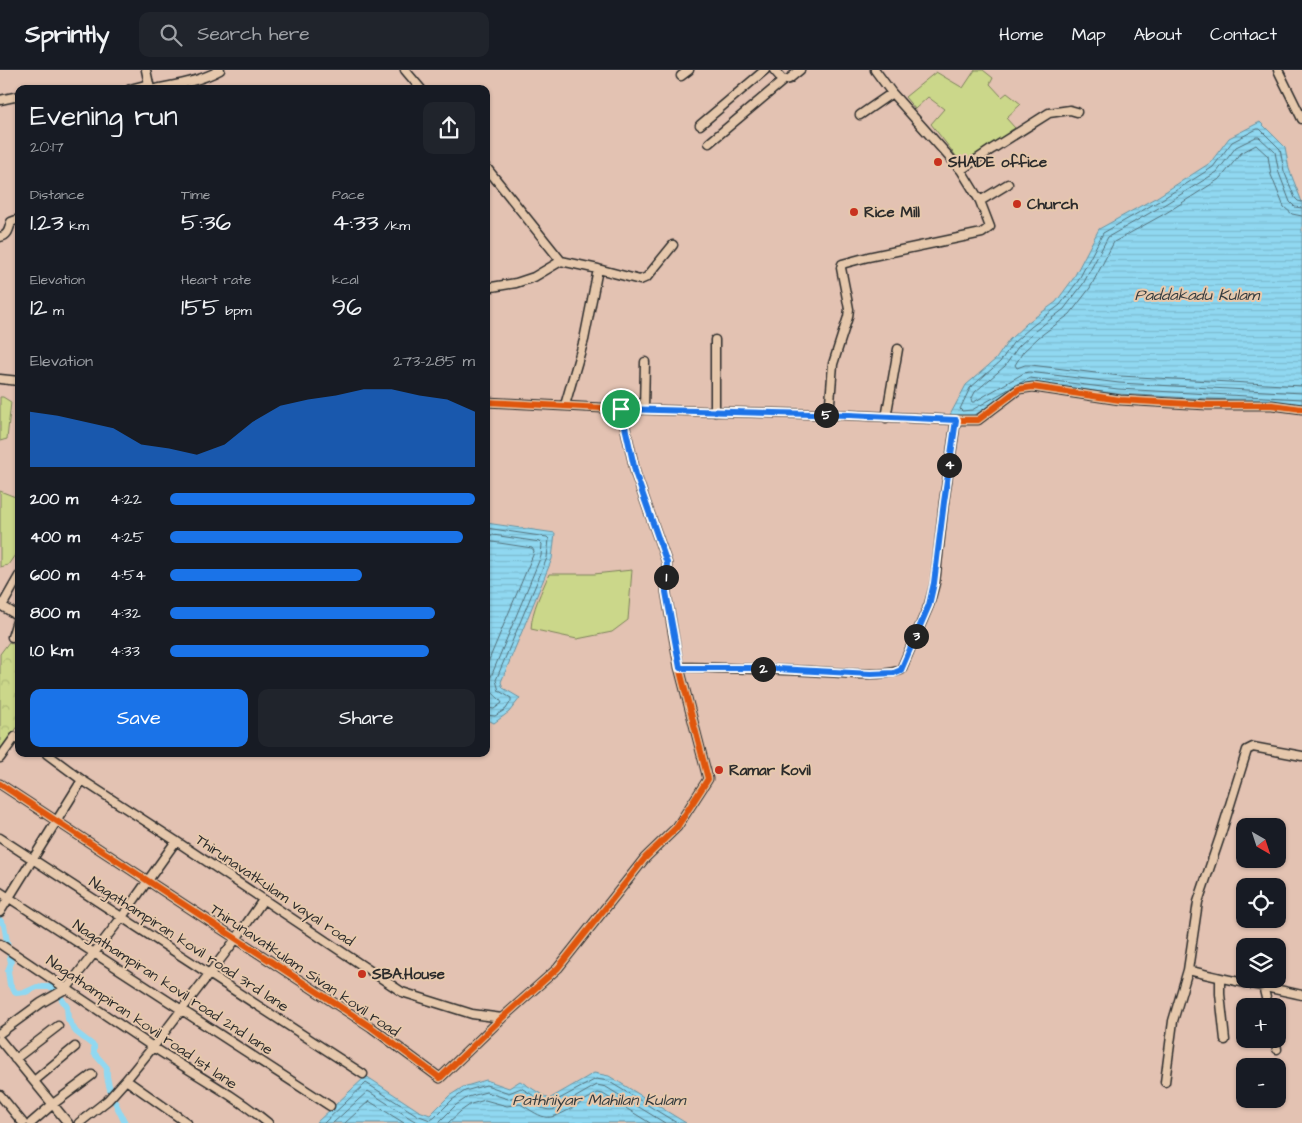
<!DOCTYPE html>
<html lang="en">
<head>
<meta charset="utf-8">
<style>
  :root { --surface:#171b24; --page:#20242c; --text:#f1f3f6; --muted:#9ea1a6; --line:#363941; --accent:#1a73e8 }
  body { margin:0; font-family:"Architects Daughter",sans-serif; background:var(--page); color:var(--text); height:100vh; display:flex; flex-direction:column; font-size:19px; white-space:nowrap }
  * { box-sizing:border-box; margin:0 }
  p { font-size:16px; color:var(--muted) }
  .icon { flex:none; width:28px; height:28px; fill:none; stroke:currentColor; stroke-width:2; stroke-linecap:round; stroke-linejoin:round }
  .map { position:relative; flex:1; overflow:hidden }
  .panel { position:absolute; left:15px; top:15px; width:475px; height:672px; display:flex; flex-direction:column; background:var(--surface); border-radius:10px; box-shadow:0 1px 4px #0004 }
  .panel>* { flex:none }
  .needle { width:32px; rotate:141deg }
  .fabs { position:absolute; left:1236px; top:748px; display:grid; gap:10px }
  .fabs a { display:grid; place-items:center; width:50px; height:50px; border-radius:10px; background:var(--surface); box-shadow:0 1px 4px #0004; font-size:25px }
  .pin { position:absolute; display:grid; place-items:center; width:42px; height:42px; color:#fff; margin:-21px; border:2px solid #fff; border-radius:50%; box-shadow:0 1px 5px #0007 }
  .km { position:absolute; width:25px; height:25px; margin:-12px; border-radius:50%; background:#222; color:#fff; font-size:14px; line-height:25px; text-align:center }
  .round { display:grid; place-items:center; flex:none; width:52px; height:52px; border-radius:10px; background:var(--page) }
  .headline { display:flex; align-items:center; justify-content:space-between; height:85px; padding:0 15px }
  h1 { font-size:28px; font-weight:600; line-height:38px }
  .metrics { display:grid; grid-template-columns:repeat(3,1fr); gap:8px; height:85px; padding:5px 15px }
  .metrics div { display:grid; align-content:center }
  .metrics b { font-size:25px; font-weight:600 }
  .metrics small { font-size:14px; font-weight:400 }
  .metrics p { font-size:14px }
  .chart { height:140px; padding:10px 15px }
  .chart p { display:flex; justify-content:space-between }
  .chart svg { width:100%; height:90px; margin-top:5px; fill:var(--accent); opacity:.7 }
  .button { display:flex; gap:10px; margin-top:auto; padding:10px 15px }
  .button a { flex:1; height:58px; border-radius:10px; background:var(--accent); color:#fff; font-size:20px; font-weight:600; line-height:58px; text-align:center }
  .button a+a { background:var(--page); color:var(--text) }
  ul { padding:0 15px; list-style:none; font-size:16px }
  li { display:grid; grid-template-columns:80px 60px 1fr; align-items:center; height:38px }
  li i { height:12px; border-radius:6px; background:var(--accent) }
  header { display:flex; align-items:center; gap:30px; box-sizing:border-box; height:70px; padding:0 25px; background:var(--surface); border-bottom:1px solid var(--line) }
  header strong { font-size:24px }
  nav { display:flex; gap:28px; margin-inline-start:auto; font-size:18px }
  .search { width:350px; height:45px; background:var(--page); display:flex; align-items:center; gap:12px; box-sizing:border-box; padding:0 18px; border-radius:10px; color:var(--muted); font-size:19px }
  .map>svg:first-child { display:block }
  .green { fill:#cbd78a; stroke:#7b815a }
  .forest { fill:url(#forest-crowns); stroke:#7b815a }
  .water { fill:url(#water-rules); stroke:#6893a2 }
  .lines { fill:none; stroke-linecap:round; stroke-linejoin:round }
  .shore { stroke:#53707a; stroke-width:1 }
  .canal { stroke:#90d8f1; stroke-width:6 }
  .minor-casing { stroke:#2b2b2b; stroke-width:11 }
  .minor { stroke:#e6c8ac; stroke-width:8 }
  .cycleway-casing { stroke:#e6c8ac; stroke-width:9 }
  .cycleway { stroke:#df570e; stroke-width:6 }
  .route-casing { stroke:#fff; stroke-width:10 }
  .route { stroke:#1a73e8; stroke-width:6 }
  .poi-dot { fill:#c8321e; stroke:#e6c8ac; stroke-width:2 }
  .labels { text-anchor:middle; stroke-width:4; stroke-linejoin:round; paint-order:stroke }
  .poi-label { font-size:15px; font-weight:bold; fill:#2b2b2b; stroke:#e6c8ac; text-anchor:start }
  .street-label { font-size:15px; fill:#2b2b2b; stroke:#e6c8ac }
  .water-label { font-size:16px; font-style:italic; fill:#353c3f; stroke:#e6c8ac }
</style>
</head>
<body>
<header>
<strong>Sprintly</strong>
<div class="search"><svg class="icon" aria-label="search" viewBox="0 0 24 24"><circle cx="10" cy="10" r="6"/><path d="M15 15l6 6"/></svg>Search here</div>
<nav><a>Home</a><a>Map</a><a>About</a><a>Contact</a></nav>
</header>
<div class="map">
<svg width="1302" height="1053" viewBox="0 0 1302 1053">
  <defs>
    <pattern id="forest-crowns" width="20" height="18" patternUnits="userSpaceOnUse" patternTransform="scale(1.25)"><rect width="20" height="18" fill="#cbd78a"/><path d="M2 6a3 3 0 1 1 6 0M12 15a3 3 0 1 1 6 0" fill="none" stroke="#aeb977"/></pattern>
    <pattern id="water-rules" width="6" height="5" patternUnits="userSpaceOnUse" patternTransform="scale(1.25)"><rect width="6" height="5" fill="#90d8f1"/><path d="M0 2.5h6" fill="none" stroke="#7cbacf"/></pattern>
  </defs>
  <rect width="100%" height="100%" fill="#e3c2b2"/>
  <filter id="ink" filterUnits="userSpaceOnUse"><feTurbulence type="fractalNoise" baseFrequency=".02" numOctaves="2"/><feDisplacementMap in="SourceGraphic" scale="10" xChannelSelector="R" yChannelSelector="G"/><feConvolveMatrix kernelMatrix="1 2 1 2 8 2 1 2 1" color-interpolation-filters="sRGB"/></filter>
  <g filter="url(#ink)">
    <path class="green" d="M975 0H983L993 8 990 14 1002 27 1007 23 1021 34 1006 48 1015 58 1010 61 1008 66 963 95 931 54 944 39 928 27 915 39 905 27 936 2 963 18Z
      M0 327H3L11 332 7 369 0 371Z
      M0 421 18 428 19 432V479L8 495 0 497Z
      M632 500 628 550 612 562 577 569 531 559C532 539 542 521 549 504H594Z"/>
    <path class="forest" d="M9 572 19 577V655L0 682V584Z"/>
    <path class="water" d="M1260 52 1285 77 1289 99 1302 132V334L1118 324 1029 313 973 346 950 345 966 315 996 289 1009 270 1027 253 1056 232 1073 209 1099 159 1157 127 1210 93 1229 68Z
      M486 453 555 463 552 489 501 612 503 618 520 628 509 642 494 653 486 649Z
      M594 1003 609 1006 686 1053H316L366 1006 419 1041 430 1045 449 1026 463 1017 486 1010 509 1018 520 1011 549 1029Z"/>
    <g class="lines">
      <path class="shore" d="M1302 138 1295 137 1290 132 1279 103 1275 82 1259 67H1256L1236 77 1217 102 1162 136 1108 167 1083 214 1064 239 1035 261 1018 277 1005 296 975 322 971 330 972 332H974L1024 303 1029 302 1119 313 1302 323
        M1302 146 1292 144 1284 137 1271 105 1268 86 1256 75 1241 83 1221 108 1166 143 1114 172 1090 218 1070 244 1039 267 1023 282 1015 295 1017 298 1025 295H1031L1120 306 1302 316
        M1016 315 972 340 962 341 960 339 970 318 1000 292 1013 273 1031 257 1060 235 1078 211 1103 163 1159 131 1213 97 1232 72 1257 59H1260L1280 79 1284 101 1295 128 1298 131 1302 132
        M1016 315 1030 308 1118 319 1302 329
        M486 458 547 467 549 469 547 488 496 610 499 621 511 628V631L506 639 495 646 486 645
        M486 464 540 472 542 474 541 486 490 609C488 625 497 624 502 633L494 639 486 638
        M486 471 532 478 534 481 533 485 486 597
        M324 1053 366 1013 417 1045 430 1050 434 1048 452 1030 465 1021 486 1015 509 1023 521 1018 546 1033 550 1034 596 1009 608 1011 677 1053
        M333 1053 368 1021 413 1050 420 1053
        M345 1053 369 1031 404 1053
        M438 1053 456 1035 468 1027 486 1022 508 1029 521 1025C531 1031 543 1043 555 1039L597 1015 606 1017 665 1053
        M448 1053 461 1041 471 1034 485 1030 507 1036 520 1034C528 1038 536 1045 545 1047 558 1050 585 1029 598 1023L603 1024 650 1053"/>
      <path class="canal" d="M0 850 4 855 11 893 8 901 10 915 16 923 26 922 37 917H52L57 922 67 937 68 949 76 962 94 976V983L107 998C105 1015 118 1038 125 1053"/>
      <g class="minor-casing">
        <path id="minor" d="M146 0 150 19
          M405 0 421 19
          M774 0 781 8 784 10 789 9 800 0
          M1278 0 1302 49
          M681 6 689 0
          M130 19 149 14
          M155 19C177 15 200 11 220 0
          M0 30 19 26
          M860 45 892 23
          M700 55 765 0
          M709 73 784 10
          M486 97 561 191 598 199 584 270 565 335
          M961 100 992 79 1049 43 1070 40 1077 42
          M980 131 1008 114
          M0 167C8 166 9 159 11 152L19 149
          M598 199 640 210 647 207 673 175
          M486 218 516 213 534 207 561 191
          M715 270V342
          M0 309 19 311
          M486 332 621 339 849 345 956 350H978L1019 319 1033 317 1120 330 1207 335H1272L1302 339
          M644 339 645 292
          M829 345 833 294 848 247 849 239 841 198 842 194 868 187 982 163 990 157 980 131 961 100 892 23 875 0
          M886 348 898 279
          M0 535 2 536 19 506
          M2 536 15 544 18 548 12 567
          M679 597C723 598 766 599 810 601 832 602 881 608 901 600L929 535 935 513 944 432 956 350
          M47 684 82 710 176 771 402 922 472 944 502 948
          M1302 686 1253 677 1247 680 1220 767 1198 832 1188 900C1225 910 1264 916 1302 925
          M0 688 15 667 19 670
          M0 714 371 957 440 1008 502 948 558 898 645 788 677 757 708 709 679 597 666 522 667 493 636 405 621 339
          M0 768 363 1004
          M0 822 330 1036
          M0 842 82 710
          M0 874C51 908 102 943 153 977 191 1002 233 1024 268 1053
          M1220 908V924L1225 970
          M1263 916 1268 936
          M0 963 41 933 67 918 122 847 176 771
          M1275 969 1277 979
          M0 970 68 1053
          M15 989 58 956
          M34 1011 75 977
          M1165 1012 1173 951 1188 900
          M0 1025 23 1053
          M31 1053 53 1034 92 1005
          M79 1053 108 1030 126 1010
          M187 1053 126 1010 153 977 236 869 263 830"/>
      </g>
      <use href="#minor" class="minor"/>
      <g class="cycleway-casing">
        <path id="cycleway" d="M486 332 621 339 849 345 956 350H978L1019 319 1033 317 1120 330 1207 335H1272L1302 339
          M0 714 371 957 440 1008 502 948 558 898 645 788 677 757 708 709 679 597 666 522 667 493 636 405 621 339"/>
      </g>
      <use href="#cycleway" class="cycleway"/>
    </g>
  </g>
  <g class="lines" filter="url(#ink)">
    <g class="route-casing">
      <path id="route" d="M621 339 849 345 956 350 944 432 934 513 929 535 901 600 894 603 871 604 759 598H680L666 522 667 493 636 405Z"/>
    </g>
    <use href="#route" class="route"/>
  </g>
  <g class="poi-dot">
    <circle cx="938" cy="92" r="5"/>
    <circle cx="1017" cy="134" r="5"/>
    <circle cx="854" cy="142" r="5"/>
    <circle cx="719" cy="700" r="5"/>
    <circle cx="362" cy="904" r="5"/>
  </g>
  <g class="labels">
    <g class="poi-label">
      <text x="948" y="97">SHADE office</text>
      <text x="1027" y="139">Church</text>
      <text x="864" y="147">Rice Mill</text>
      <text x="729" y="705">Ramar Kovil</text>
      <text x="372" y="909">SBA.House</text>
    </g>
    <g class="street-label">
      <text transform="translate(275 820) rotate(34)" y="5">Thirunavatkulam vayal road</text>
      <text transform="translate(189 874) rotate(33)" y="5">Nagathampiran kovil road 3rd lane</text>
      <text transform="translate(305 900) rotate(34)" y="5">Thirunavatkulam Sivan kovil road</text>
      <text transform="translate(173 917) rotate(33)" y="5">Nagathampiran kovil road 2nd lane</text>
      <text transform="translate(142 952) rotate(34)" y="5">Nagathampiran kovil road 1st lane</text>
    </g>
    <g class="water-label">
      <text x="1197" y="230">Paddakadu Kulam</text>
      <text x="599" y="1035">Pathniyar Mahilan Kulam</text>
    </g>
  </g>
</svg>
<div class="fabs">
<a><svg class="needle" viewBox="-14 -14 28 28"><path d="M0-13l5 13h-10z" fill="#e53935"/><path d="M0 13l5-13h-10z" fill="#9ea1a6"/></svg></a>
<a><svg class="icon" aria-label="locate" viewBox="0 0 24 24"><circle cx="12" cy="12" r="6"/><path d="M12 2v4M12 18v4M2 12h4M18 12h4"/></svg></a>
<a><svg class="icon" aria-label="layers" viewBox="0 0 24 24"><path d="M12 4l9 5-9 5-9-5zM3 14l9 5 9-5"/></svg></a>
<a>+</a>
<a>−</a>
</div>
<div class="pin" style="left:621px;top:339px;background:#1e9e55"><svg class="icon" aria-label="arrive" viewBox="0 0 24 24"><path d="M6 21V4h12l-3 4 3 4H6"/></svg></div>
<b class="km" style="left:666px;top:507px">1</b>
<b class="km" style="left:763px;top:599px">2</b>
<b class="km" style="left:916px;top:566px">3</b>
<b class="km" style="left:949px;top:395px">4</b>
<b class="km" style="left:826px;top:345px">5</b>
<section class="panel">
<div class="headline"><div><h1>Evening run</h1><p>20:17</p></div><a class="round"><svg class="icon" aria-label="share" viewBox="0 0 24 24"><path d="M12 15V3M7 8l5-5 5 5M5 13v7h14v-7"/></svg></a></div>
<div class="metrics">
<div><p>Distance</p><b>1.23<small> km</small></b></div>
<div><p>Time</p><b>5:36</b></div>
<div><p>Pace</p><b>4:33<small> /km</small></b></div>
</div>
<div class="metrics">
<div><p>Elevation</p><b>12<small> m</small></b></div>
<div><p>Heart rate</p><b>155<small> bpm</small></b></div>
<div><p>kcal</p><b>96</b></div>
</div>
<div class="chart"><p><span>Elevation</span>273–285 m</p>
<svg viewBox="0 0 160 44" preserveAspectRatio="none"><path d="M0 44V17L10 19L20 22L30 25L40 33L50 35L60 38L70 33L80 22L90 14L100 11L110 9L120 6L130 6L140 9L150 11L160 17V44z"/></svg>
</div>
<ul>
<li><b>200 m</b>4:22<i style="width:100%"></i></li>
<li><b>400 m</b>4:25<i style="width:96%"></i></li>
<li><b>600 m</b>4:54<i style="width:63%"></i></li>
<li><b>800 m</b>4:32<i style="width:87%"></i></li>
<li><b>1.0 km</b>4:33<i style="width:85%"></i></li>
</ul>
<div class="button"><a>Save</a><a>Share</a></div>
</section>
</div>
</body>
</html>
